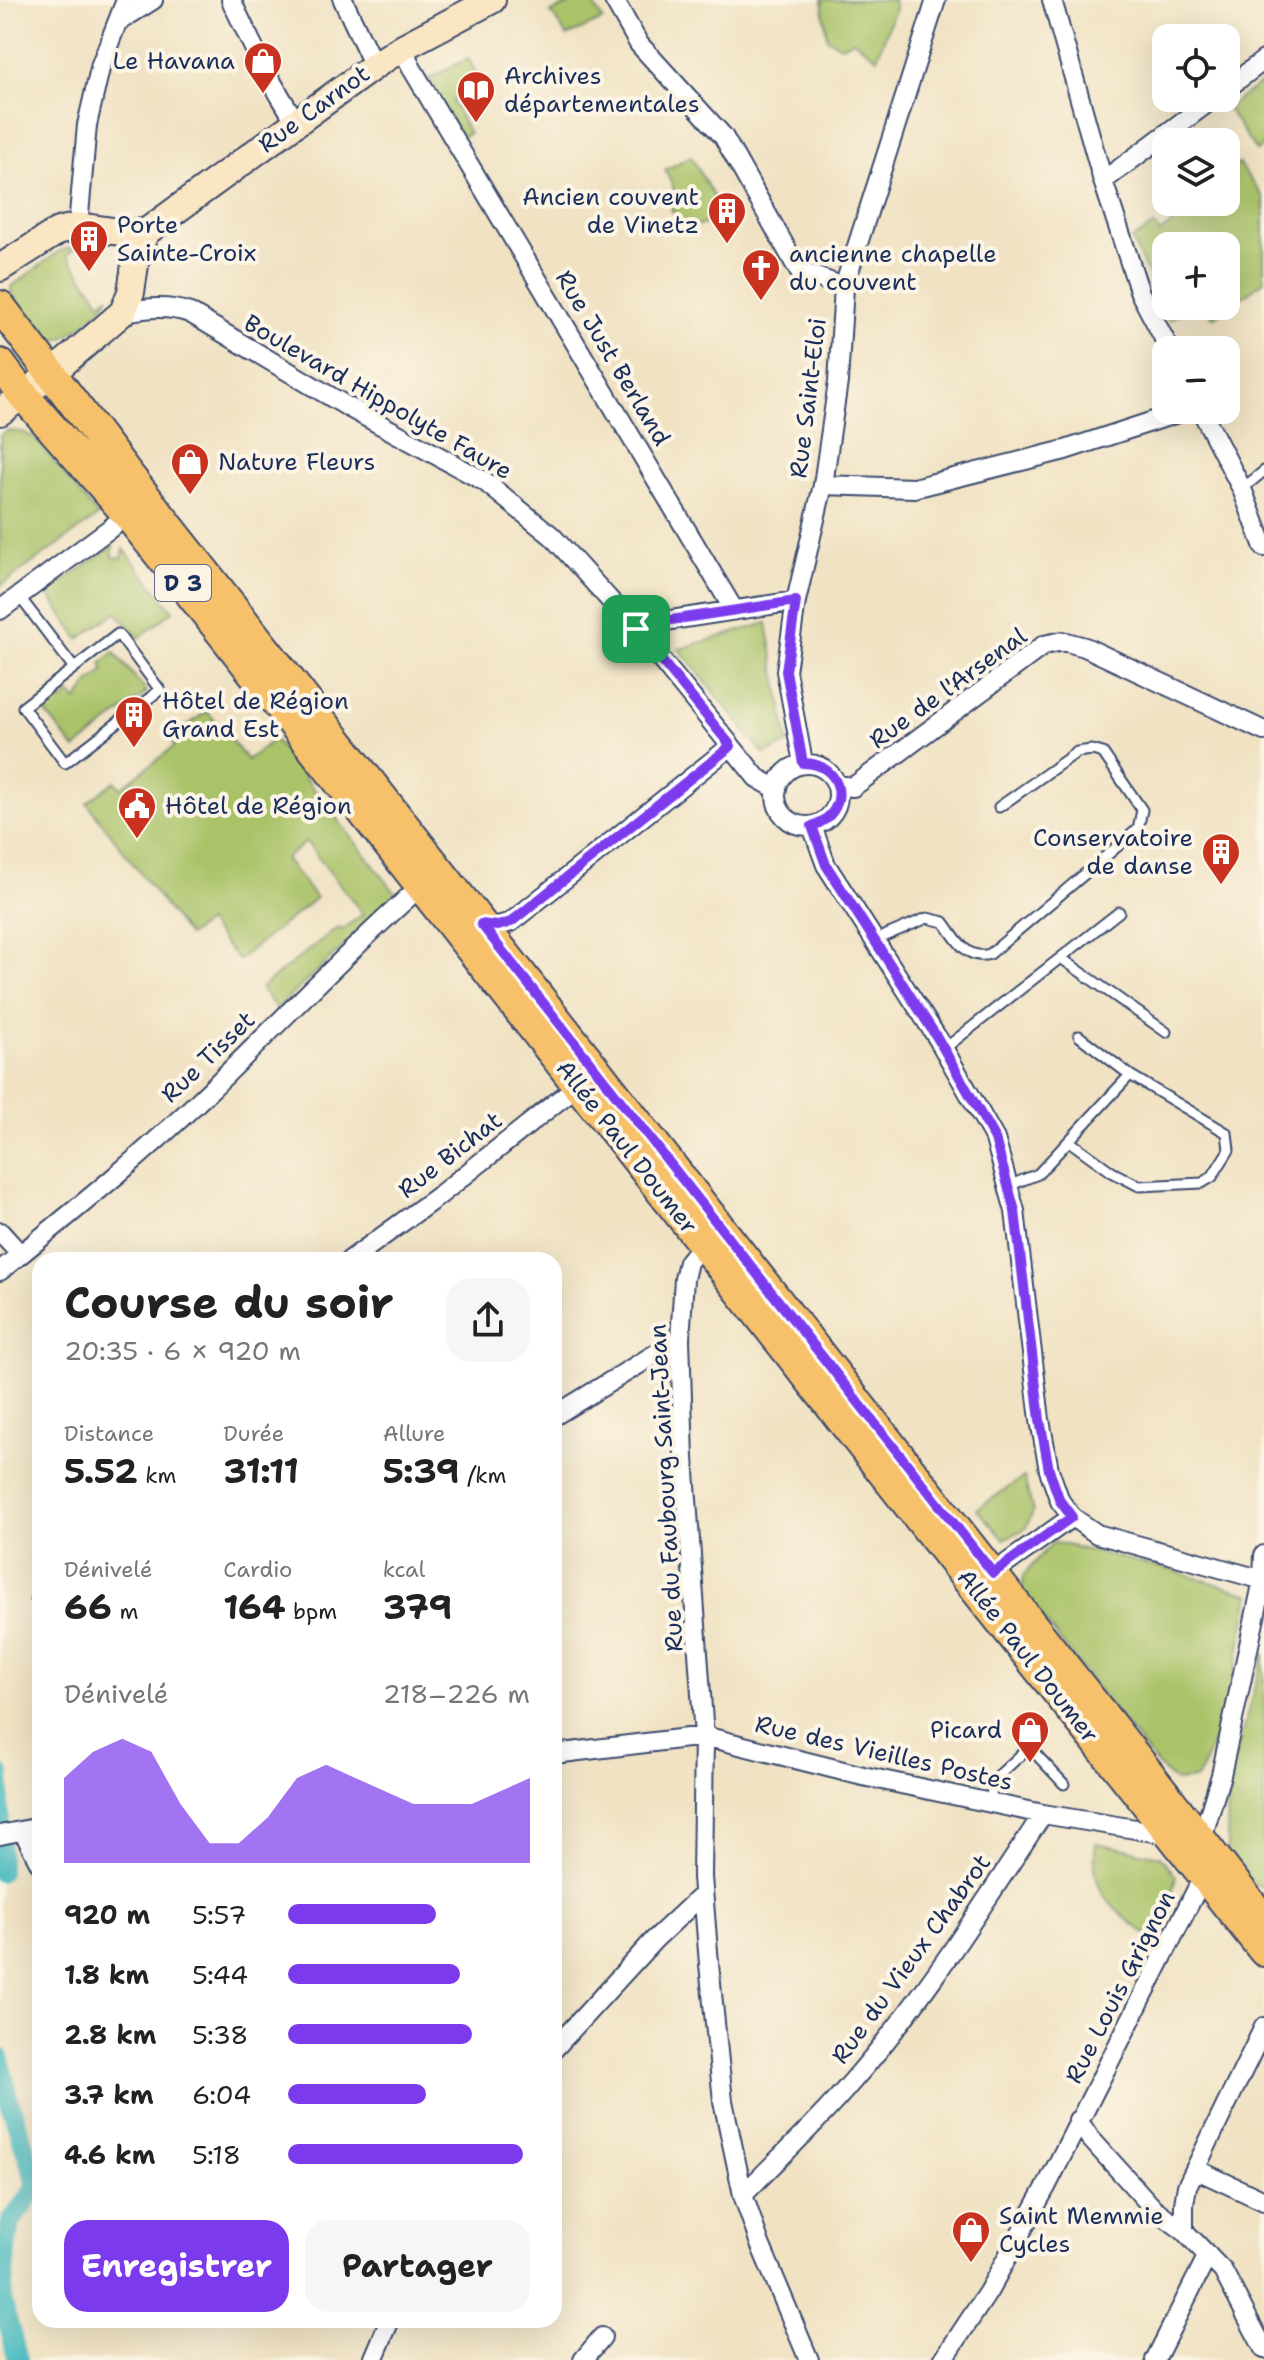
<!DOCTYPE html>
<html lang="fr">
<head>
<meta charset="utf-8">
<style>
  :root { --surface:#fff; --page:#f6f6f6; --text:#222; --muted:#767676; --accent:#7c3aed }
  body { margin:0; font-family:"Shantell Sans",sans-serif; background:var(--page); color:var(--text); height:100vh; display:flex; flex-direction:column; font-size:30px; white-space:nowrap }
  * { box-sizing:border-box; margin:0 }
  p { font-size:26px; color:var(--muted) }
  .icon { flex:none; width:44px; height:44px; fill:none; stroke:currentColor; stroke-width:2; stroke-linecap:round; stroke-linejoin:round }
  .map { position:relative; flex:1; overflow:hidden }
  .drawer { position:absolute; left:32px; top:1252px; width:530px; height:1076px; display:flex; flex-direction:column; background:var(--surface); border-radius:24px; box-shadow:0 8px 32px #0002 }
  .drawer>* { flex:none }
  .tools { position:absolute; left:1152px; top:24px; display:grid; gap:16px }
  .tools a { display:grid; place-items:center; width:88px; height:88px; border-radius:16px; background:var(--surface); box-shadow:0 8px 32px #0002; font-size:40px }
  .pin { position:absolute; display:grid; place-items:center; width:68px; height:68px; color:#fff; margin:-34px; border-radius:16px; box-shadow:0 4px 12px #0006 }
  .round { display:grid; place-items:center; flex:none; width:84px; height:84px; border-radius:24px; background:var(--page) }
  .overview { display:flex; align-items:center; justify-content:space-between; height:136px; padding:0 32px }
  h1 { font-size:44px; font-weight:700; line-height:60px }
  .stats { display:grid; grid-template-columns:repeat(3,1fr); gap:12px; height:136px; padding:8px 32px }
  .stats div { display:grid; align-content:center }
  .stats b { font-size:34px; font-weight:700 }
  .stats small { font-size:22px; font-weight:400 }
  .stats p { font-size:22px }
  .chart { height:224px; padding:16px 32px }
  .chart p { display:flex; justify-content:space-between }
  .chart svg { width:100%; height:144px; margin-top:8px; fill:var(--accent); opacity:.7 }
  .button { display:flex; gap:16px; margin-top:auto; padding:16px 32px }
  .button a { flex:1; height:92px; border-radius:24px; background:var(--accent); color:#fff; font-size:32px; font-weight:700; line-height:92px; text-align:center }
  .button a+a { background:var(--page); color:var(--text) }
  ul { padding:0 32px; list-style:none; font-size:26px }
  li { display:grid; grid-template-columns:128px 96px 1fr; align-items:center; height:60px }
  li i { height:20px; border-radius:10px; background:var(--accent) }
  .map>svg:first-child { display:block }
  .green { fill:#aac369; stroke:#627964; stroke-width:2; fill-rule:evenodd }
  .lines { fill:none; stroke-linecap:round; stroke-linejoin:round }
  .canal { stroke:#4cbbc1; stroke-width:20 }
  .service-casing { stroke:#3b4a6d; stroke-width:13 }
  .minor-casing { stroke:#3b4a6d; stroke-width:22 }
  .secondary-casing { stroke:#3b4a6d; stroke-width:30 }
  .primary-casing { stroke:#3b4a6d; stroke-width:34 }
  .service { stroke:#fff; stroke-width:9 }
  .minor { stroke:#fff; stroke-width:18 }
  .secondary { stroke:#fbe6c4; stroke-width:26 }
  .primary { stroke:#f6c16b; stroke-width:30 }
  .route-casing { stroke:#fff; stroke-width:16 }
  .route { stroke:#7c3aed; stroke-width:10 }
  .labels { text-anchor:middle; stroke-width:8; stroke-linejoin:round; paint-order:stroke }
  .shield { fill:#fcf5e5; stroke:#5e6a86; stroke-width:2 }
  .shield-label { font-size:22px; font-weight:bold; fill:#1b2f5e }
  .poi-label { font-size:24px; fill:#1b2f5e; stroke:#fcf5e5; text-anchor:start }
  .street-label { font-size:24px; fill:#1b2f5e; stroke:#fcf5e5 }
</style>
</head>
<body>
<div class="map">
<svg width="1264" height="2360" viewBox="0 0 1264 2360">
  <rect width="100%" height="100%" fill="#fcf5e5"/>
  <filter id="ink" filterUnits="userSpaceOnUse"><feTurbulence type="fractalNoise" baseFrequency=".0125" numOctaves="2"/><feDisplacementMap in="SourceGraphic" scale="16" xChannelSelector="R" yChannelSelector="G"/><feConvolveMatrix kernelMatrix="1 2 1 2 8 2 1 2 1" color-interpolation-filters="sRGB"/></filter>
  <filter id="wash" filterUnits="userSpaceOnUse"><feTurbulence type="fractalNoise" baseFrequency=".006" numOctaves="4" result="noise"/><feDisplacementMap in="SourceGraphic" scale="32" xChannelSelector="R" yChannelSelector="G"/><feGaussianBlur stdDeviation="1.8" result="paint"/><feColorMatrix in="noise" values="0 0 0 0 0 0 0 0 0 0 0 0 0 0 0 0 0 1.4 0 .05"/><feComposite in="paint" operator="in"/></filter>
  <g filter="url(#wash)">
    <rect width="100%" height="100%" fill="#f0e2c3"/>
    <path class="green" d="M578 0H591L603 20 567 36 551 13Z
      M822 0H893L895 9 877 58 853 40 841 46 827 38Z
      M468 58 481 83 452 101 469 133 460 138 429 79Z
      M1264 81V145L1256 151 1227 108Z
      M691 156 728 223 697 225 677 219 671 209 678 198 665 170Z
      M1239 164 1264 198V281L1214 318 1208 311 1188 307 1169 321 1132 240 1154 225 1160 233 1178 219 1171 212 1184 202H1226V173ZM1166 246H1226V306H1166Z
      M75 246 77 247 67 255 101 302 109 296C99 315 71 339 49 342L43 339 12 300 11 287 60 251Z
      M7 431 23 432 35 438 98 516 0 586V435Z
      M113 546V557L122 558 124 549 173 611 139 638 116 612 79 639 47 593Z
      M767 623 788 743 764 754 679 649Z
      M114 652 147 692 75 749 43 709 58 697 61 702 70 694 77 701 89 683 104 671 101 664Z
      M207 711 247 760 274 739 394 891V900L276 1009 261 988 338 927 342 930 363 914 306 842 285 859 316 898 238 960 207 922 188 936 87 803 115 781 121 788 175 746 170 739Z
      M1024 1477 1033 1512 1025 1529 1004 1539 977 1509Z
      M1053 1542 1171 1570 1250 1594C1239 1657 1227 1721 1197 1779L1175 1781 1159 1767 1022 1592 1023 1576Z
      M1264 1653V1888C1247 1882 1229 1867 1227 1848L1228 1784Z
      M1096 1843 1160 1856 1176 1876 1170 1902 1156 1934 1148 1936C1112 1908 1088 1892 1096 1843Z"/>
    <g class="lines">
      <path class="canal" d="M0 1774V1872
        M0 2057 7 2094 34 2176 35 2188 11 2222 7 2240 2 2299 18 2360"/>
    </g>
  </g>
  <g filter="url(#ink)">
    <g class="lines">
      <g class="service-casing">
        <path id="service" d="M1242 489 1264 471
          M19 596 74 668 118 634 160 690 65 763 23 707 74 668
          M875 940 927 918 944 922C957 939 966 961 990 954L1138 829 1142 810 1103 753 1092 750 1077 752 999 807
          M1061 958 1166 1032
          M1079 1036 1130 1075
          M944 1049 1119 912
          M1008 1186 1038 1174 1130 1075 1227 1133 1229 1150 1212 1177 1202 1183 1139 1186 1112 1172 1069 1141
          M36 1599 40 1597
          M988 1802 998 1776 1025 1751 1032 1750 1064 1784"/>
      </g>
      <g class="minor-casing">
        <path id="minor" d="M231 0 264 69 295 121
          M343 0 374 66
          M614 0 639 44 723 136 799 271 844 287
          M1052 0 1103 181 1140 293 1170 350
          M118 22 153 0
          M403 47 411 67 734 610
          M1226 89 1264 60
          M1103 181 1214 98
          M78 226 87 125 101 64 126 0
          M123 312C148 308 166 305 190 313L348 407 484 481 552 536 636 629 757 778 777 789
          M1201 410 1242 489 1264 547
          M823 485 914 488 1065 450 1187 410
          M0 610 128 515
          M636 629 671 620 796 601
          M803 763 786 671 796 601 823 485 838 382 844 287 936 0
          M776 795a31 31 0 1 1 62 0a31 31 0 1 1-62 0Z
          M837 785 853 787 1044 645 1063 641 1085 647 1264 731
          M812 826 826 865 938 1039 995 1139 1015 1211 1040 1420 1049 1470 1060 1501 1072 1517
          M481 924 498 926 511 922 731 746
          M0 1232 20 1254
          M703 1243 688 1262 684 1279 680 1339 684 1458 704 1736 702 1877 709 1964 723 2101 743 2195 760 2244 809 2360
          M350 1260 441 1194 578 1085
          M0 1271C69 1215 139 1159 203 1097 276 1027 345 953 421 886
          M554 1416 680 1339
          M993 1573 1072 1517 1097 1534 1263 1580
          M554 1754 704 1736 863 1776 1043 1814 1172 1835
          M23 1831 40 1864
          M0 1835 40 1827
          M554 2049 654 1940 703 1894
          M1078 2120 1090 2138 1153 2208 1184 2231 1223 2271 1264 2349
          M1195 2169 1264 2201
          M743 2195C779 2158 817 2123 850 2084 923 2001 982 1906 1043 1814
          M1184 2231V2204L1187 2186 1264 2027
          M373 2360 390 2320
          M583 2360 602 2337
          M943 2360 988 2292 1046 2187 1204 1875 1202 1838 1221 1775 1263 1580 1264 1555
          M1155 2360 1208 2255"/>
      </g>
      <g class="secondary-casing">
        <path id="secondary" d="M0 268 58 231 78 226 127 233 146 232
          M0 412 51 374 123 312 131 292 137 251 146 232 374 66 403 47 492 0"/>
      </g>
      <g class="primary-casing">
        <path id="primary" d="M0 306 126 472 1264 1920
          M0 364 23 395 128 515 225 637 956 1565 1264 1951"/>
      </g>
      <use href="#service" class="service"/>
      <use href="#minor" class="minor"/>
      <use href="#secondary" class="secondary"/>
      <use href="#primary" class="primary"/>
    </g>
  </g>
  <g class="lines" filter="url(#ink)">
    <g class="route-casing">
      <path id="route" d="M796 601 786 671 803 763C845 763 852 813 812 826L826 865 938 1039 995 1139 1015 1211 1040 1420 1049 1470 1060 1501 1072 1517 993 1573 481 924 498 926 511 922 731 746 636 629 671 620Z"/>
    </g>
    <use href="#route" class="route"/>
  </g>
  <defs>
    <g id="shop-pin" transform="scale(2)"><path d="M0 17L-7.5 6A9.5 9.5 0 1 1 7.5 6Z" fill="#c8321e" stroke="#fcf5e5"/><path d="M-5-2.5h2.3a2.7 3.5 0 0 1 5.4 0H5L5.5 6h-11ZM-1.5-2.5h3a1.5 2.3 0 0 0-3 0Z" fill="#fff"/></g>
    <g id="library-pin" transform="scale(2)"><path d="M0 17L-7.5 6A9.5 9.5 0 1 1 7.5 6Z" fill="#c8321e" stroke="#fcf5e5"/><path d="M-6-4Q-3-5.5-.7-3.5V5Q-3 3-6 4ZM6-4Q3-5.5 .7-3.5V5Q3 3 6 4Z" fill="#fff"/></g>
    <g id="building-pin" transform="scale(2)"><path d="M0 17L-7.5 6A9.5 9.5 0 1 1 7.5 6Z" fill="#c8321e" stroke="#fcf5e5"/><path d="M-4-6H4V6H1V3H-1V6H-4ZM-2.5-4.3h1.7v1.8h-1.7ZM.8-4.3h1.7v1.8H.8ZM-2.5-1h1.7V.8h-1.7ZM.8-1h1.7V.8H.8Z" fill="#fff"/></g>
    <g id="church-pin" transform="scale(2)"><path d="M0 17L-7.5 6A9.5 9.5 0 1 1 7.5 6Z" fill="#c8321e" stroke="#fcf5e5"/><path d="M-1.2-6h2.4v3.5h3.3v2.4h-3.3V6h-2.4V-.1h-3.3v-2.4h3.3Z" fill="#fff"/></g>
    <g id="civic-pin" transform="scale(2)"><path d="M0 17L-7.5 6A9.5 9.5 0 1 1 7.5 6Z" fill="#c8321e" stroke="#fcf5e5"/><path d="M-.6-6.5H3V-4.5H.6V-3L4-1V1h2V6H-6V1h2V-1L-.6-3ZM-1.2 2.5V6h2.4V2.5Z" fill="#fff"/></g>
  </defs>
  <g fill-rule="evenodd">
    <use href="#shop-pin" x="263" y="61"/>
    <use href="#library-pin" x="476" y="90"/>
    <use href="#building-pin" x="727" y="211"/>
    <use href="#building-pin" x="89" y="239"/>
    <use href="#church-pin" x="761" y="268"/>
    <use href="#shop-pin" x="190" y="462"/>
    <use href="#building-pin" x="134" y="715"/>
    <use href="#civic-pin" x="137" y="806"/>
    <use href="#building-pin" x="1221" y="852"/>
    <use href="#shop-pin" x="1030" y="1730"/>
    <use href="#shop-pin" x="971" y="2230"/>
  </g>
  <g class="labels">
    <rect class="shield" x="155" y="565" width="56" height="36" rx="6"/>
    <g class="shield-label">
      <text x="183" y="591">D 3</text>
    </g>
    <g class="poi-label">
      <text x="235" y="69" text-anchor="end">Le Havana</text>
      <text x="504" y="84">Archives<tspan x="504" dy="28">départementales</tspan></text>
      <text x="699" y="205" text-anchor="end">Ancien couvent<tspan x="699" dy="28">de Vinetz</tspan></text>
      <text x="117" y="233">Porte<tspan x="117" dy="28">Sainte-Croix</tspan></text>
      <text x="789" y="262">ancienne chapelle<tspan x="789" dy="28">du couvent</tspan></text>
      <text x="218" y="470">Nature Fleurs</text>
      <text x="162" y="709">Hôtel de Région<tspan x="162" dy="28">Grand Est</tspan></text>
      <text x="165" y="814">Hôtel de Région</text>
      <text x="1193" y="846" text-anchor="end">Conservatoire<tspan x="1193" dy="28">de danse</tspan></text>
      <text x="1002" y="1738" text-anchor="end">Picard</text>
      <text x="999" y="2224">Saint Memmie<tspan x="999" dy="28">Cycles</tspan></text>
    </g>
    <g class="street-label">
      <text transform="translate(314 109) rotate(-36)" y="8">Rue Carnot</text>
      <text transform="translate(613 358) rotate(59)" y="8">Rue Just Berland</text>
      <text transform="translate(378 397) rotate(30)" y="8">Boulevard Hippolyte Faure</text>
      <text transform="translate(808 398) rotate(-83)" y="8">Rue Saint-Eloi</text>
      <text transform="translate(948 688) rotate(-36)" y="8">Rue de l'Arsenal</text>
      <text transform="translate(208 1057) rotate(-44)" y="8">Rue Tisset</text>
      <text transform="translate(627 1147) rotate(52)" y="8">Allée Paul Doumer</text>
      <text transform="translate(450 1155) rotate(-38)" y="8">Rue Bichat</text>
      <text transform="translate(666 1488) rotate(-93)" y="8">Rue du Faubourg Saint-Jean</text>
      <text transform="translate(1028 1656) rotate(52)" y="8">Allée Paul Doumer</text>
      <text transform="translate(884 1753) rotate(13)" y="8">Rue des Vieilles Postes</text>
      <text transform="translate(911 1959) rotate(-54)" y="8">Rue du Vieux Chabrot</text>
      <text transform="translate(1120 1987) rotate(-63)" y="8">Rue Louis Grignon</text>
    </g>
  </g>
</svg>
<div class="tools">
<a><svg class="icon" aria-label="locate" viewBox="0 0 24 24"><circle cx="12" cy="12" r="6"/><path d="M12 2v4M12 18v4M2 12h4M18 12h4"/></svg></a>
<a><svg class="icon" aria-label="layers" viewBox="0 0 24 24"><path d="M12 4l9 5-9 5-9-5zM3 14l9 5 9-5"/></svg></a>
<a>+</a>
<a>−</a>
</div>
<div class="pin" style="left:636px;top:629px;background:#1e9e55"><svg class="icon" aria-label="arrive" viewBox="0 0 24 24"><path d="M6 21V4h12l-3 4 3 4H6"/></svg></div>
<section class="drawer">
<div class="overview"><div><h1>Course du soir</h1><p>20:35 · 6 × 920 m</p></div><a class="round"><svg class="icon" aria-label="share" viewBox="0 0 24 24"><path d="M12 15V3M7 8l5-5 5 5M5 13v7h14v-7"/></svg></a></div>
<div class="stats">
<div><p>Distance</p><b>5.52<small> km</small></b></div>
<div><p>Durée</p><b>31:11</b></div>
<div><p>Allure</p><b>5:39<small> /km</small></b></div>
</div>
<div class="stats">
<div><p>Dénivelé</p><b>66<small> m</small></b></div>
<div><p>Cardio</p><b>164<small> bpm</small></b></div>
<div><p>kcal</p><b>379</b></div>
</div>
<div class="chart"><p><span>Dénivelé</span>218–226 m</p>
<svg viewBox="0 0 160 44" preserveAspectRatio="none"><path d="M0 44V18L10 10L20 6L30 10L40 26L50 38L60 38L70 30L80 18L90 14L100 18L110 22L120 26L130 26L140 26L150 22L160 18V44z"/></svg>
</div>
<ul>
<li><b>920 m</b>5:57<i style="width:61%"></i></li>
<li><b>1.8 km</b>5:44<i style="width:71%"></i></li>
<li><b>2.8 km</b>5:38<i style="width:76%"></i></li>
<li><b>3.7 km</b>6:04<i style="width:57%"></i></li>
<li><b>4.6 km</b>5:18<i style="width:97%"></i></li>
</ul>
<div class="button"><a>Enregistrer</a><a>Partager</a></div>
</section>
</div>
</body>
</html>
